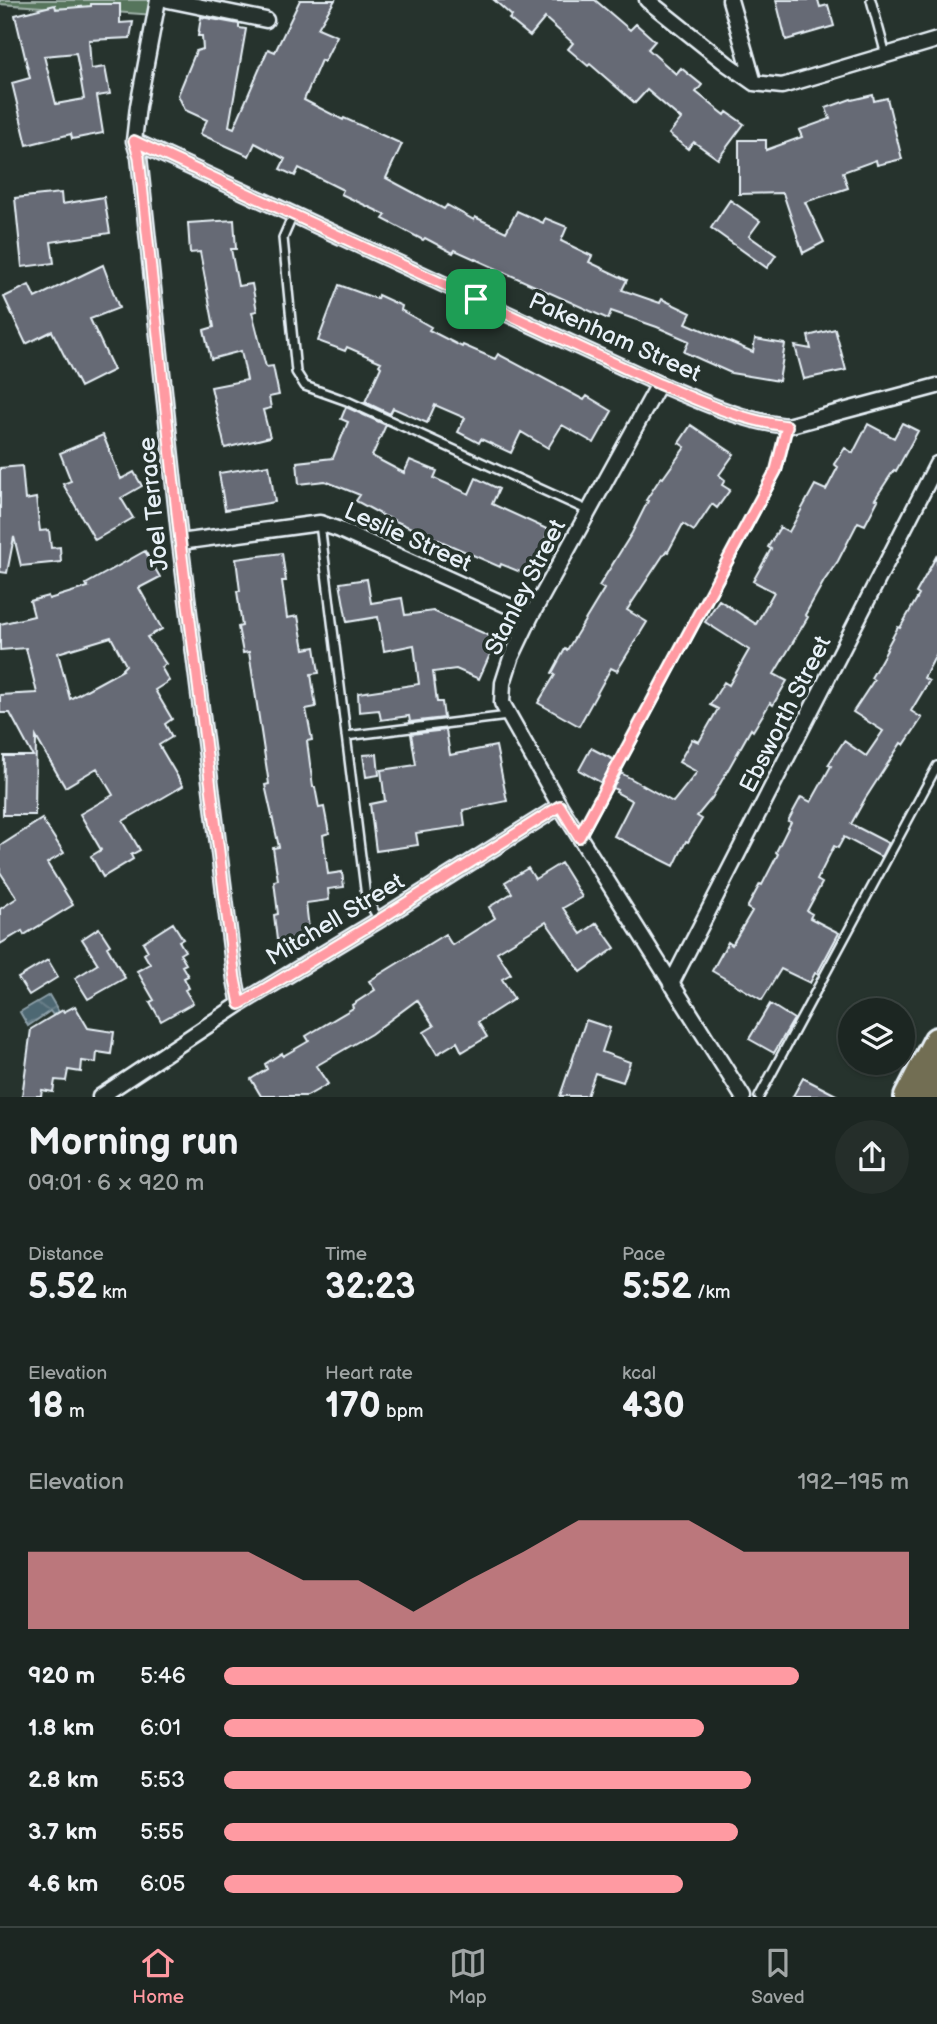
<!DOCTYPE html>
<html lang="en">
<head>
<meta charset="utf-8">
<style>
  :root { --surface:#1c2622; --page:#252e2a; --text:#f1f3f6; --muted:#a0a5a5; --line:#3a4340; --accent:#ff9aa2 }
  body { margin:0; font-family:"Balsamiq Sans",sans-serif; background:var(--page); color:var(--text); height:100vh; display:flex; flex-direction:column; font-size:26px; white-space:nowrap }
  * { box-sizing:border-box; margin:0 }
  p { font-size:23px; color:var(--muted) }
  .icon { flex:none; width:38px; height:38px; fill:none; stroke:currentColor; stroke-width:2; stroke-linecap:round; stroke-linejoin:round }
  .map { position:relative; height:1097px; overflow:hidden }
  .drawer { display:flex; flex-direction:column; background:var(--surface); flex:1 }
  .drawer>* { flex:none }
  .controls { position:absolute; left:838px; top:998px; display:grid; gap:14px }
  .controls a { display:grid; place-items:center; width:77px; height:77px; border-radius:50%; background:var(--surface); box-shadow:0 2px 5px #0004,0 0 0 2px var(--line); font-size:35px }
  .pin { position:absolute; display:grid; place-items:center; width:60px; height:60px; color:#fff; margin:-30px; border-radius:14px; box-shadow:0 4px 10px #0006 }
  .round { display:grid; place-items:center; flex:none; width:74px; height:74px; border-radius:37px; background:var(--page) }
  .head { display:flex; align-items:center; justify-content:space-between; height:119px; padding:0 28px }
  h1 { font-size:38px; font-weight:700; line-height:52px }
  .figures { display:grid; grid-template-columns:repeat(3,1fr); gap:10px; height:119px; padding:7px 28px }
  .figures div { display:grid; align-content:center }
  .figures b { font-size:35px; font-weight:700 }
  .figures small { font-size:19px; font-weight:400 }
  .figures p { font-size:19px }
  .chart { height:196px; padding:14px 28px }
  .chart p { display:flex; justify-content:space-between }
  .chart svg { width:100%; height:126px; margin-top:7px; fill:var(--accent); opacity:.7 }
  ul { padding:0 28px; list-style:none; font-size:23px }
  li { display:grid; grid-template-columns:112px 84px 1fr; align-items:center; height:52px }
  li i { height:18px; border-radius:9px; background:var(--accent) }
  .tabs { display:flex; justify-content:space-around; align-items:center; height:98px; border-top:2px solid var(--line); background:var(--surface); font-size:19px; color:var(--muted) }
  .tabs a { display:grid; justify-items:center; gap:4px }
  .tabs .on { color:var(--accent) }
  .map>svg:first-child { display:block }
  .park { fill:#57745c; stroke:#a0b2aa; stroke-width:2 }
  .water { fill:url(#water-waves); stroke:#8c9fa8; stroke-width:2 }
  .building { fill:#666a74; stroke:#e8f1f8; stroke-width:2; fill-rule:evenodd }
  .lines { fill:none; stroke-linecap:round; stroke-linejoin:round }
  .lane-casing { stroke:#e8f1f8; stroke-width:12 }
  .street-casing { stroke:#e8f1f8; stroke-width:19 }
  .highway-casing { stroke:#e8f1f8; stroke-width:32 }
  .lane { stroke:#26332d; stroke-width:7 }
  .street { stroke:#26332d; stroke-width:14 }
  .highway { stroke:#726e52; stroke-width:26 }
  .route-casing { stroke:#fff; stroke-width:14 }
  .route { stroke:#ff9aa2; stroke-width:9 }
  .labels { text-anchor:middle; stroke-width:7; stroke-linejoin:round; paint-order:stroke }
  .street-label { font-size:24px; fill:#e8f1f8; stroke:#26332d }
</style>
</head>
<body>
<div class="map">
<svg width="937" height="1097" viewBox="0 0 937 1097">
  <defs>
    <pattern id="water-waves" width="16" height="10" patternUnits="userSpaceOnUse" patternTransform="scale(1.75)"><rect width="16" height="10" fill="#4e6873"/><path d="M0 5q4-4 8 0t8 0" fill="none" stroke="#687e88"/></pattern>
  </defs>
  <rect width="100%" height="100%" fill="#26332d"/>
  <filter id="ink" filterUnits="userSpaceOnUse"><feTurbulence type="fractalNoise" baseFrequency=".0143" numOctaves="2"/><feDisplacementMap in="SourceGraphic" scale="14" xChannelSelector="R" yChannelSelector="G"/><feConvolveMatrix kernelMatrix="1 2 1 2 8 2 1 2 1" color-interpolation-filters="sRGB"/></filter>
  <g filter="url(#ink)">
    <path class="park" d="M0 0H158L155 15 0 4Z"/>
    <path class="water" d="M49 995 59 1012 53 1015 50 1011 28 1026 20 1012Z"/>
    <path class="building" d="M300 0H335L318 28 337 36 324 62 321 60 304 100 343 120 344 118 402 144 386 178 444 209 447 205 474 220 475 217 506 232 517 211 543 223 545 218 567 227 561 241 592 256 589 262 627 280 622 290 660 303 662 299 691 313 686 323 753 352 755 339 785 344 779 381 731 373 684 352 689 341 657 327 611 311 608 319 455 250 453 253 425 238 423 240 383 219 386 215 341 194 343 190 299 168 295 176 280 169 285 159 255 143 249 156 200 134 207 120 185 110 178 95 196 51 203 49 202 36H198L201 17 239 24V28L246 29 229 126 234 128 268 49 275 52Z
      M494 0H595L630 30 636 24 655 41 648 49 676 74 681 68 702 85 696 92 725 115 727 112 744 124 718 159 694 142 688 149 669 134 681 119 647 90 635 103 590 64 588 66 568 49 573 43 545 18 530 36 509 19 512 16Z
      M776 0H818L820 7 828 5 834 26 786 40Z
      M91 4H120V23L133 22 130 38 89 40 91 69 105 67 110 94 97 96 103 133 72 139 71 134 27 145 12 83 30 78 15 15 55 5 56 9 91 6ZM76 53 84 99 56 104 44 56Z
      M873 95 874 101 887 98 902 159 877 165 876 160 843 172 848 188 805 202 824 242 803 253 783 193 739 194V140H766V150L802 137 799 130 830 119 826 108 851 99 852 100Z
      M61 193 62 204 104 197 110 233 51 242 54 263 22 267 15 198Z
      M730 200 760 221 749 236 776 255 767 268 711 228Z
      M234 220 236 249H231L238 286 252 284 257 311 252 312 266 367 273 366 279 395 269 397 271 408 263 410 270 437 225 448 211 387 247 380 241 351 211 359 204 330 214 327 200 252 190 253 188 223Z
      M103 265 119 308 90 319 114 370 80 387 52 331 26 344 4 297 29 285 35 298Z
      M339 285 377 299 378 295 402 306 401 310 431 327 429 330 462 347 463 345 495 359 498 354 584 400 587 396 612 411 594 443 562 425 548 448 521 432 511 453 481 439 479 443 458 432 465 418 435 405 427 423 393 408 390 414 365 402 381 367 379 365 381 362 347 347 345 351 318 341Z
      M835 329 846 370 804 379 795 346 811 349 808 336Z
      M346 407 386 425 372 456 404 473 410 460 437 471 434 478 469 494 476 478 499 489 492 504 549 530 530 576 501 564 500 567 384 516 356 501 360 495 325 481 299 484 297 462 333 458 348 422 341 419Z
      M902 423 918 431 896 471 894 470 875 499 878 500 865 525 858 522 838 561 824 581 805 615 808 617 774 674 787 681 773 705 770 703 753 731 751 729 712 798 697 816 702 819 688 842 686 841 674 866 614 836 632 801 616 792 617 790 613 788 621 773 673 802 697 772 679 762 692 739 699 742 718 709 710 705 724 682 729 685 749 650 705 622 719 600 756 624 774 592 753 581 771 549 768 547 780 527 789 532 815 485 826 490 838 467 834 464 845 448 853 453 868 424 894 438Z
      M691 425 734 454 719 475 725 480 722 485 730 490 717 508 712 504 694 531 683 524 668 552 666 551 627 610 647 622 617 671 611 668 579 726 538 703 555 675 552 673 565 649 567 650 604 589 599 586 632 533 648 501 646 500 661 477 663 478 685 447 679 443Z
      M103 435 121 479 134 472 142 486 121 498 133 518 95 540 63 484 71 481 60 453Z
      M269 465 275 502 225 510 219 473Z
      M22 466 25 500 36 498 40 531 49 530 51 548 60 547 61 562 21 566 14 537 7 573 0 572V468Z
      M145 551 160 577 139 588 162 629 147 637 166 664 161 667 169 681 155 690 172 719 165 724 172 737 159 745 183 786 123 821 140 850 131 855 133 859 103 877 91 856 101 850 80 814 113 795 97 768 65 787 36 737 35 815H3L4 756H33L10 713H0V695L37 693 26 648 0 650V624L34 616 30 601 48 596 49 599 88 587 86 584ZM111 637 126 665 122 669 123 670 70 699 58 653Z
      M282 553 286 581H282L287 618 298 616 304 649 315 647 319 673 311 674 316 707 306 709 312 740 307 741 313 787H315L319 808 324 807 329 833 323 835 328 874 342 872 344 887 328 889 329 900 306 903 310 937 277 940 274 915 278 914 274 881 278 880 273 848 279 847 265 785 269 784 249 652 243 653 238 627 242 626 237 591H240L236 559Z
      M937 555V653L924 678 929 681 911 711 922 718 904 745 901 743 865 799 851 824 888 843 881 857 844 837 838 848 834 846 817 880 822 883 807 911 812 914 810 918 839 933 817 974 815 973 810 983 781 969 762 1000 712 971 728 942 732 945 752 911 747 908 760 884 762 885 778 854 776 852 791 822 788 821 801 797 811 802 831 766 828 765 844 741 866 756 883 731 853 712 874 680 871 678 887 650 886 649 898 627 900 628 919 595 916 593Z
      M367 579 371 603 402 598 405 615 433 611 497 639 479 679 456 669 433 672 437 702H442L444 718 410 722 409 716 381 720 379 710 359 712 358 693 419 684 414 645 384 651 378 617 347 622 340 583Z
      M446 730 450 755 496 746 507 801 463 810 465 826 416 833 418 845 376 851 370 804 385 801 381 770 416 765 411 734Z
      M591 748 614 760 602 783 579 770Z
      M377 754 379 775 366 777 363 755Z
      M42 819 64 853 47 863 73 905 24 935 22 931 0 944V909L17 898 0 872V846Z
      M561 863 582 897 563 908 581 934 597 923 615 948 581 972 546 922 497 952 511 974 502 979 514 999 478 1022 487 1037 462 1052 457 1042 437 1054 424 1032 434 1026 417 1000 371 1034 316 1066 328 1084 307 1096H261L251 1079 267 1069 265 1064 282 1053 283 1056 309 1041 306 1036 353 1008 352 1005 375 990 369 981 445 934 452 945 495 918 489 907 512 893 505 882 528 868 535 879Z
      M173 923 183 939 179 941 185 951 180 954 186 964 182 966 188 976 184 978 189 988 185 990 193 1003 161 1021 150 1002 154 1000 137 971 150 964 144 954 148 951 143 942Z
      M99 928 110 945 107 947 125 978 88 999 75 978 98 964 82 939Z
      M48 960 58 977 29 995 18 978Z
      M770 1004 794 1019 774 1053 749 1039Z
      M75 1006 88 1028 114 1032 111 1054 97 1052 96 1063 82 1061 81 1072 68 1070 66 1081 55 1080 53 1092 42 1090 41 1096H22L31 1029 63 1010 64 1012Z
      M586 1020 610 1028 602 1052 630 1062 623 1082 595 1073 587 1096H560Z
      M803 1078 838 1096H793Z"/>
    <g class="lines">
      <g class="lane-casing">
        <path id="lane" d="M871 0 886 55
          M293 215 283 238 296 372 305 386 347 401 589 511
          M320 524 366 897 379 920
          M346 736 508 716
          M580 837 777 470 787 427
          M759 1097 937 766"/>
      </g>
      <g class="street-casing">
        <path id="street" d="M158 0 138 106 134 141 139 157 180 542 235 979 240 1004
          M168 0 266 20
          M647 0 727 64 754 83 782 86 937 40
          M730 0 754 83
          M134 141 659 384C700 401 742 421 787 426L937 386
          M659 384 531 616 511 658 503 683 502 703 560 806 743 1097
          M180 542 320 523 340 530 531 616
          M671 984 937 464
          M100 1097 240 1004 379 920 560 806"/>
      </g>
      <g class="highway-casing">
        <path id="highway" d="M908 1097 937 1041
          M929 1097 937 1081"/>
      </g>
      <use href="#lane" class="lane"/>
      <use href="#street" class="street"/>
      <use href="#highway" class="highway"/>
    </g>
  </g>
  <g class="lines" filter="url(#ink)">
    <g class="route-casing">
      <path id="route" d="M134 141 659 384C700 401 742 421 787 426L776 470 579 837 560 806 379 920 240 1004 235 979 180 541 139 157Z"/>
    </g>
    <use href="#route" class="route"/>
  </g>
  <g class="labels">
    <g class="street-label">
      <text transform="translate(615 337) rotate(24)" y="8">Pakenham Street</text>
      <text transform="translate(153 504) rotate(-96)" y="8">Joel Terrace</text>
      <text transform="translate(408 537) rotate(24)" y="8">Leslie Street</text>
      <text transform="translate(525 587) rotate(-63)" y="8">Stanley Street</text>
      <text transform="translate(785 714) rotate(-63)" y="8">Ebsworth Street</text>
      <text transform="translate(335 919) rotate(-31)" y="8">Mitchell Street</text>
    </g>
  </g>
</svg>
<div class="controls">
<a><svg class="icon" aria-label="layers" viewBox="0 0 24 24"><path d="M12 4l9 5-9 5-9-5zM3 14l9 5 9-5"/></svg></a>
</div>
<div class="pin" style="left:476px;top:299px;background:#1e9e55"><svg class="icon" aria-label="arrive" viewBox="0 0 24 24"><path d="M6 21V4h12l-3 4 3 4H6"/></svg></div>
</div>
<section class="drawer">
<div class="head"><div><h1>Morning run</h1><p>09:01 · 6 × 920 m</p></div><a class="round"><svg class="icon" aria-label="share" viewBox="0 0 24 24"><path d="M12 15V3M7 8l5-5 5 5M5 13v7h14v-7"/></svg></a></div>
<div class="figures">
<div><p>Distance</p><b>5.52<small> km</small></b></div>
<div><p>Time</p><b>32:23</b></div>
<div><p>Pace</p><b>5:52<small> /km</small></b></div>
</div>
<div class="figures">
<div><p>Elevation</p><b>18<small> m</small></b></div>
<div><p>Heart rate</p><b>170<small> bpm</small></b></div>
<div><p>kcal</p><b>430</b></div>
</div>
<div class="chart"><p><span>Elevation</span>192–195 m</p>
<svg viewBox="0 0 160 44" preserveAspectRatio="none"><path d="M0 44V17L10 17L20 17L30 17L40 17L50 27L60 27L70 38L80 27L90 17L100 6L110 6L120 6L130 17L140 17L150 17L160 17V44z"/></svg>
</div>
<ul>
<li><b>920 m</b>5:46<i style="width:84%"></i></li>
<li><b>1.8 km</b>6:01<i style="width:70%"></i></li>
<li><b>2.8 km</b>5:53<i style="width:77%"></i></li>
<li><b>3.7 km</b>5:55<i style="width:75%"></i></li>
<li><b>4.6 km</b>6:05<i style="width:67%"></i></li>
</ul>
</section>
<nav class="tabs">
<a class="on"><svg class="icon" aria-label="home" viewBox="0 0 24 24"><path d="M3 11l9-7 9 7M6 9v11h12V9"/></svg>Home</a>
<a><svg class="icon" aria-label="map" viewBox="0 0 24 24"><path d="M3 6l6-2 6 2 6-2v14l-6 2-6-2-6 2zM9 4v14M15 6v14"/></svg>Map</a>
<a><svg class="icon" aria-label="saved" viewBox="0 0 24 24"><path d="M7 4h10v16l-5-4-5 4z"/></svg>Saved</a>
</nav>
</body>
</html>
